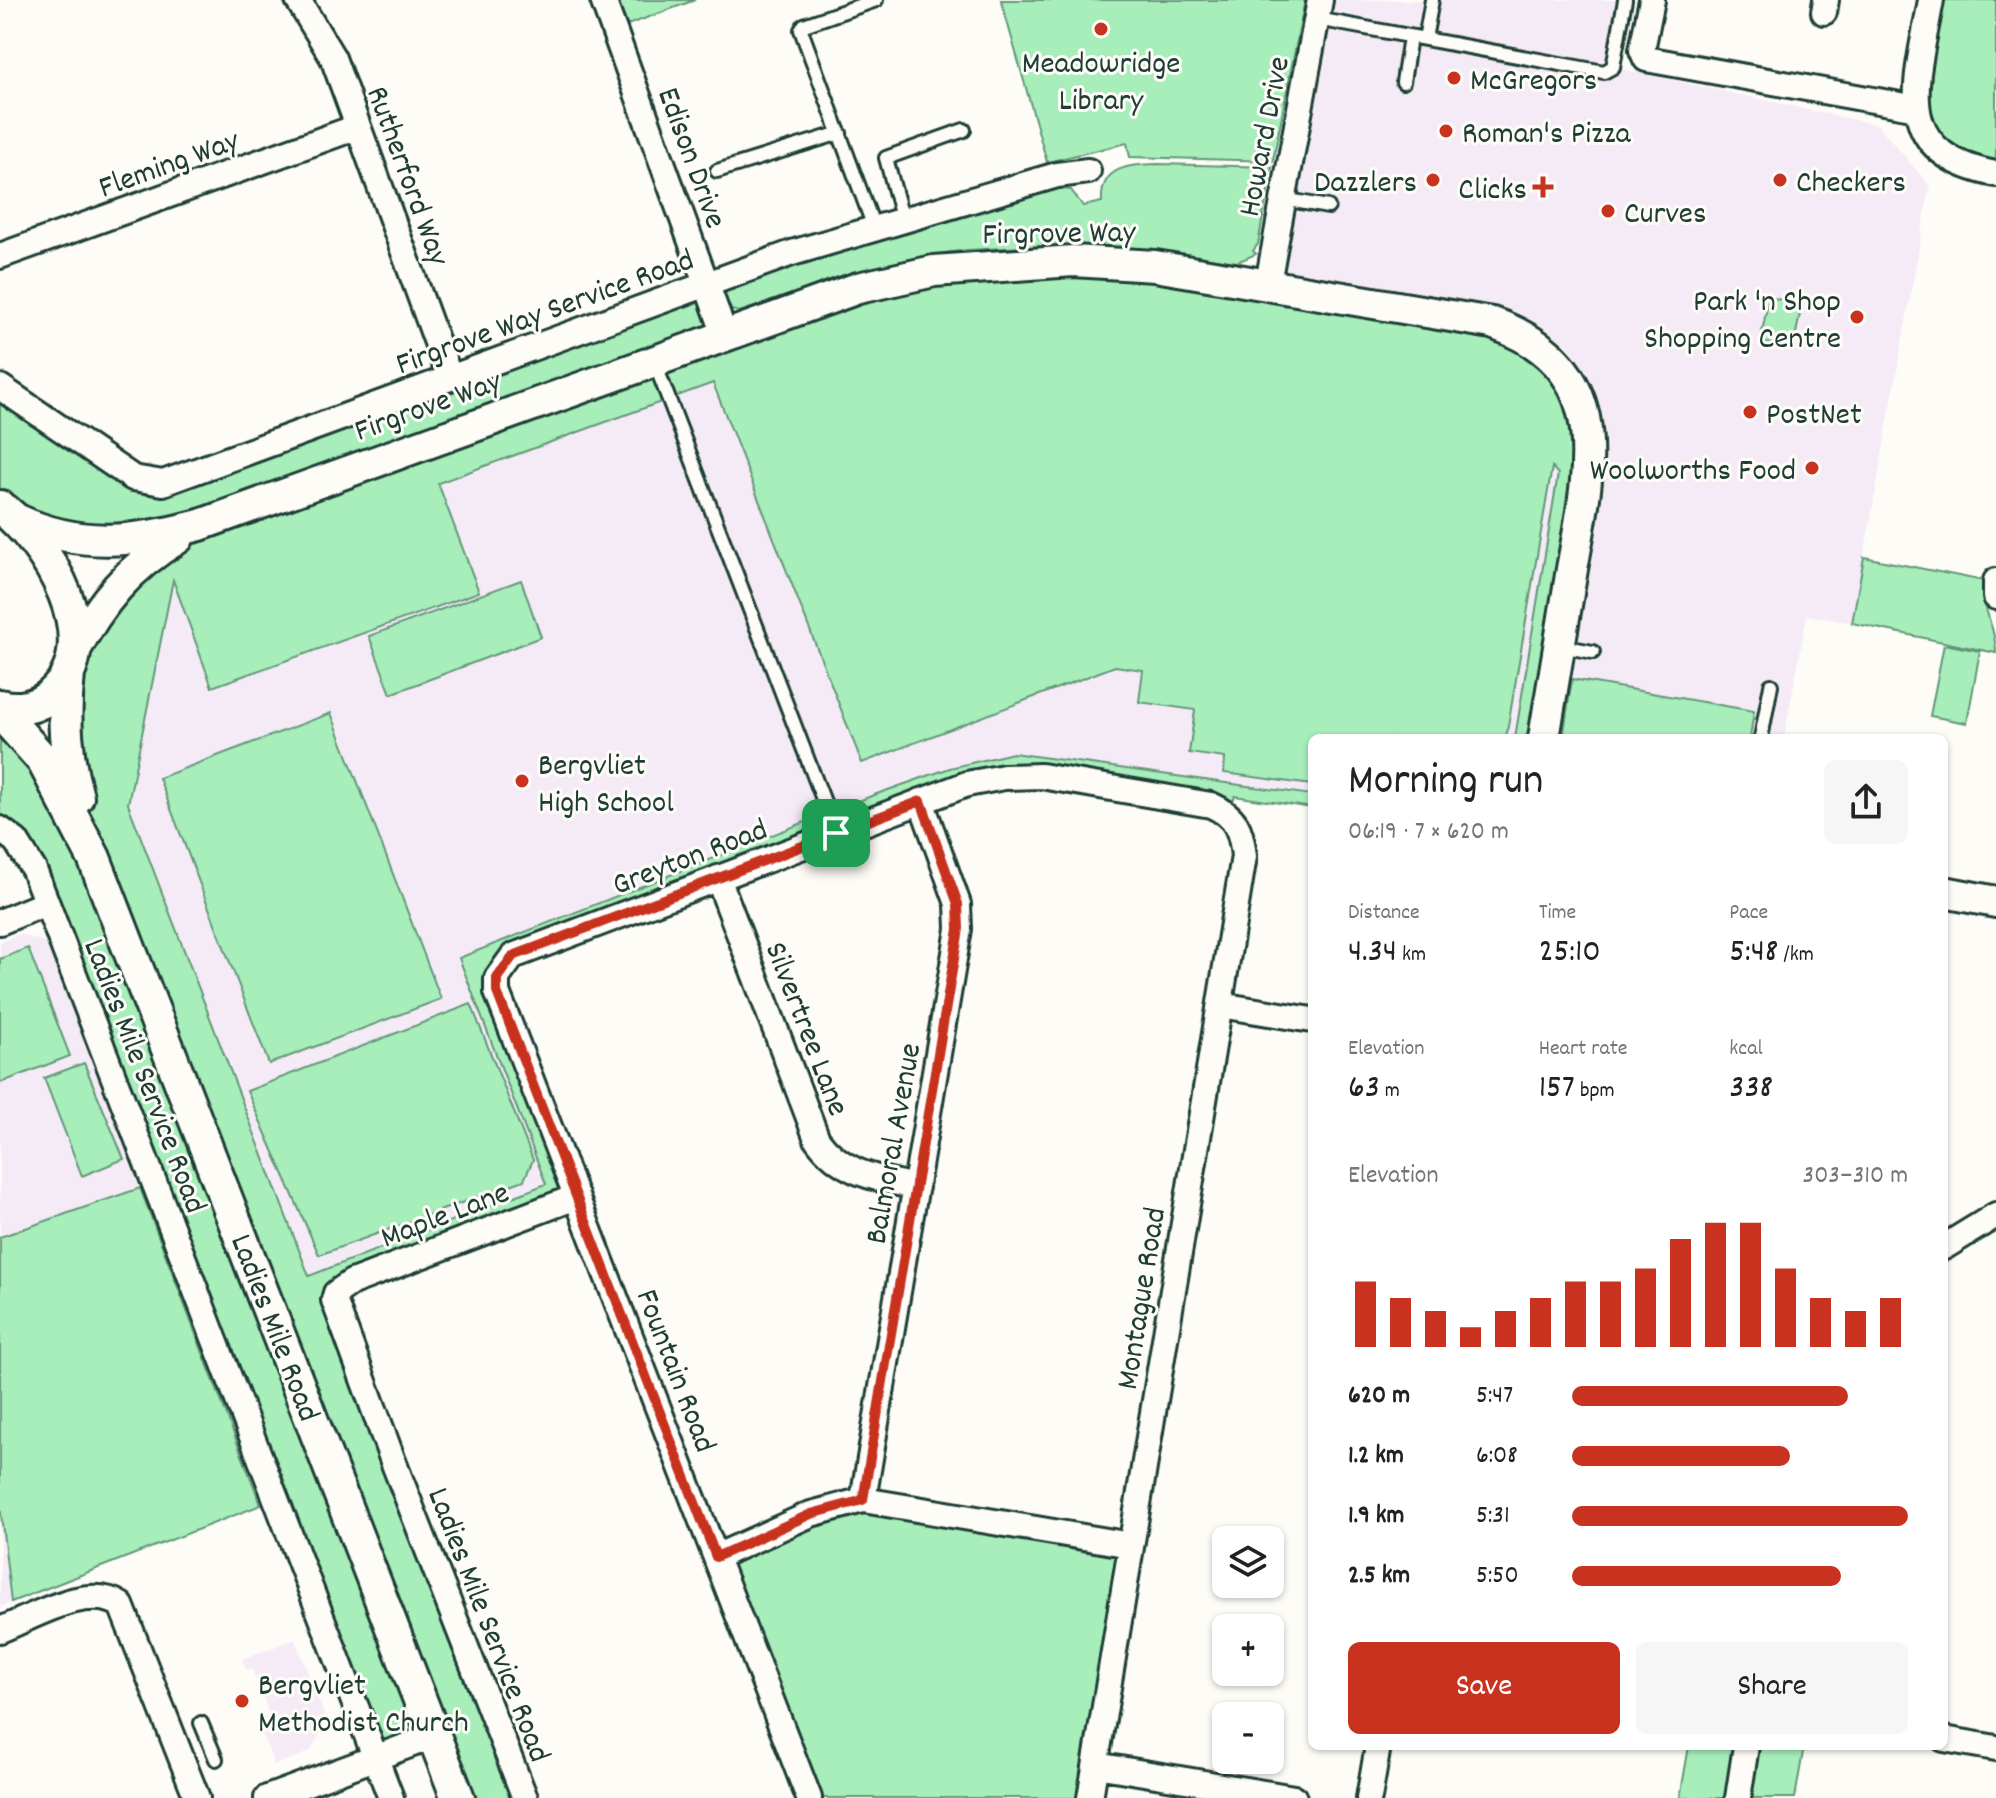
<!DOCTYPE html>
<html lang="en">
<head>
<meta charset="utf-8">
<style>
  :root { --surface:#fff; --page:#f6f6f6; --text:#222; --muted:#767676; --accent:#c8321e }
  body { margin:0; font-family:Dekko,sans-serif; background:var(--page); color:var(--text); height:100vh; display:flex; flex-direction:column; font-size:30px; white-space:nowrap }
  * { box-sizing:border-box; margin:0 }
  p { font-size:26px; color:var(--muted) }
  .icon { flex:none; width:44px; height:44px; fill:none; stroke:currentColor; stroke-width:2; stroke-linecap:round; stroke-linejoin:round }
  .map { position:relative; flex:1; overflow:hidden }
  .drawer { position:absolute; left:1308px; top:734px; width:640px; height:1016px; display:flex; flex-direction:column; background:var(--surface); border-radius:12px; box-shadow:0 2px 6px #0004 }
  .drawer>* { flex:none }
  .controls { position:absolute; left:1212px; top:1526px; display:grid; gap:16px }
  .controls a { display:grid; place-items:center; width:72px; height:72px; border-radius:12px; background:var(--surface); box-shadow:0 2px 6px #0004; font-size:40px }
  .pin { position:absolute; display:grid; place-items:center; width:68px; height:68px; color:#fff; margin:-34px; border-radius:16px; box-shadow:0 4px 12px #0006 }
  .round { display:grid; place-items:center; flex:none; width:84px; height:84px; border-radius:12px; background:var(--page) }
  .head { display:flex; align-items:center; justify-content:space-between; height:136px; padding:0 40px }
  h1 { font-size:44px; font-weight:600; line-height:60px }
  .figures { display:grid; grid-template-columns:repeat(3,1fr); gap:12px; height:136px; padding:8px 40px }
  .figures div { display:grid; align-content:center }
  .figures b { font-size:34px; font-weight:600 }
  .figures small { font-size:22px; font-weight:400 }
  .figures p { font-size:22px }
  .chart { height:224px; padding:16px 40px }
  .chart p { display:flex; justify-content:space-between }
  .chart svg { width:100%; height:144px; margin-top:8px; stroke:var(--accent); stroke-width:6 }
  .button { display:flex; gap:16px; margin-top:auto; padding:16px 40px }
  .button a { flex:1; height:92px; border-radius:12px; background:var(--accent); color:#fff; font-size:32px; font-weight:600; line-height:92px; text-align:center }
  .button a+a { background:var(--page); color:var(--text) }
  ul { padding:0 40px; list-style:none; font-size:26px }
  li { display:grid; grid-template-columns:128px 96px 1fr; align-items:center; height:60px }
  li i { height:20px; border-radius:10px; background:var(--accent) }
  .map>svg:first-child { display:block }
  .built { fill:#f5ebf6 }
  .green { fill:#a7eebb; stroke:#639678; stroke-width:2 }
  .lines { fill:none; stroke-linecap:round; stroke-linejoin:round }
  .service-casing { stroke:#1f3d34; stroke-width:18 }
  .minor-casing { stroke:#1f3d34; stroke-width:30 }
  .tertiary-casing { stroke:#1f3d34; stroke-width:36 }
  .secondary-casing { stroke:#1f3d34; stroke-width:38 }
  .service { stroke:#fdfcf7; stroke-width:12 }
  .minor { stroke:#fdfcf7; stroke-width:24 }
  .tertiary { stroke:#fdfcf7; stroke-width:30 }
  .secondary { stroke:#fdfcf7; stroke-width:32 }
  .route-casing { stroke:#fff; stroke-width:16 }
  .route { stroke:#c8321e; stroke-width:10 }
  .poi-dot { fill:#c8321e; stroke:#fdfcf7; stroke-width:3 }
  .labels { text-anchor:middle; stroke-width:6; stroke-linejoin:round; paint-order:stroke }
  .poi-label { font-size:32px; fill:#1f3d34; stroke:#fdfcf7; text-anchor:start }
  .street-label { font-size:32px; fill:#1f3d34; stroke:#fdfcf7 }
</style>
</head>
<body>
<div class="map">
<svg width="1996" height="1798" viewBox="0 0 1996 1798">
  <rect width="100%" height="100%" fill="#fdfcf7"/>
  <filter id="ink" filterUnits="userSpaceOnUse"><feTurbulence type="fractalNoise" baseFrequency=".0125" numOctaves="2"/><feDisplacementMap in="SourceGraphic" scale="16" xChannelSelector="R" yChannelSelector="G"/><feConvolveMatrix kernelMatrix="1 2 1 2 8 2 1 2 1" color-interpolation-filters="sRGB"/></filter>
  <g filter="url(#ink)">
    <path class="built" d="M1320 0H1625L1613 67 1878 125 1930 186 1852 623 1807 615 1784 738H1544L1589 462 1268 283Z
      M887 319 1467 359 1558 474 1515 738H1312V795L1013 753 950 768 874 795 459 958 546 1184 309 1276 128 804 173 580Z
      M19 934 46 943 261 1505 0 1607V942Z
      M295 1639 327 1722 310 1752 274 1765 261 1730 267 1728 266 1722 271 1720 252 1669 246 1670 242 1659Z"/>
    <path class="green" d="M603 0H695L614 30Z
      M1001 0H1305L1273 161 1130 157 1127 143 1047 162Z
      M1931 0H1996V174L1949 160 1917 95Z
      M1158 164 1272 167 1258 244 1253 251 1256 254 1237 262 1156 251 1069 245 967 250 922 256 874 268 739 312 727 309 723 298 728 289 779 269 1051 188 1071 190 1083 206 1102 202C1100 166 1129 165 1158 164Z
      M1009 263 1492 323 1581 400 1544 738H1515L1558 474 1552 467 1506 738H1312V785L1224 773 1225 758 1189 753 1195 710 1139 702 1143 670 1115 666 862 763 713 383 438 483 479 592 212 687 173 580 128 804 309 1276 546 1184 459 958 874 795 950 768 1013 753 1312 795V808L1235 796 1228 813 1004 777 513 955 497 978 576 1197 336 1293 525 1798H458L433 1736 375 1758 46 903 0 829V712L57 785 68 674 143 540 0 507V387L147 482 706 284 724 335Z
      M1769 297 1802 304 1793 348 1760 342Z
      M1864 557 1984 581C1980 610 1996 624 1996 653L1852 623Z
      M521 580 541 637 391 694 369 636Z
      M1944 644 1980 651 1967 723 1930 716Z
      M1572 679 1754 711 1750 738H1563Z
      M331 713 441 999 269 1064 159 778Z
      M28 948 70 1056 0 1083V959Z
      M471 1004 533 1160 524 1180 319 1255 247 1091Z
      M84 1063 124 1159 82 1176 44 1078Z
      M140 1188 261 1505 11 1602 0 1505V1237Z
      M838 1505 1131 1545 1090 1798H808L716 1557Z
      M1689 1746H1804L1795 1798H1680Z"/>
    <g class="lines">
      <g class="service-casing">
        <path id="service" d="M1317 19 1604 72 1613 67 1625 0
          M1425 39 1432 0
          M1403 82 1410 37
          M717 171 840 133
          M1283 199 1328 207
          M903 221 886 158 964 130
          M875 230 801 30 804 25 876 0
          M654 361 836 833
          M1561 646 1593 652
          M1761 738 1771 685
          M201 1723 216 1759"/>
      </g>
      <g class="minor-casing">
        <path id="minor" d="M298 0 333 58 450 378
          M603 0 725 335
          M1652 0 1642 50 1646 59 1917 108
          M1931 0C1917 82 1888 153 1996 174
          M1824 12 1826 0
          M0 256 357 127
          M1268 283 1320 0
          M0 387 133 478 163 483 792 253 1057 175 1088 171
          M1996 581V597
          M0 829 16 841 34 870 391 1798
          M718 878 817 1139C842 1174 876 1178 916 1187
          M0 922 46 903
          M1220 1005 1312 1020
          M1944 1247 1996 1215
          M863 1500 959 929 958 904 921 801
          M716 1557 811 1514 863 1500 1131 1545
          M0 1630C34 1617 87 1583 121 1605L197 1798
          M1944 1739 1996 1748
          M1096 1765 1294 1798
          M267 1798 434 1736
          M525 1798 393 1461 334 1300 336 1293 352 1282 576 1197
          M809 1798 497 992V978L513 956 967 784 1004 777 1041 776 1211 805C1236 816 1241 829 1244 856L1090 1798
          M1369 1798 1378 1746
          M1738 1798 1746 1746"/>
      </g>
      <g class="tertiary-casing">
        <path id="tertiary" d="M18 520C81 549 135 542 200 525L858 288 934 271 1073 261 1155 266 1492 323C1616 366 1590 468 1572 569 1563 626 1553 682 1544 738
          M74 652C100 603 129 567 178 538
          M1944 892 1996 902"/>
      </g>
      <g class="secondary-casing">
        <path id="secondary" d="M0 507C47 541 109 644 52 694 38 707 18 711 0 706
          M68 674C63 718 65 754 77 797
          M0 712 43 760 94 858 458 1798"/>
      </g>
      <use href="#service" class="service"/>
      <use href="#minor" class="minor"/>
      <use href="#tertiary" class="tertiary"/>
      <use href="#secondary" class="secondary"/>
    </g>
  </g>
  <g class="lines" filter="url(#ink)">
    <g class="route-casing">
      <path id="route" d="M921 801 958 904 959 929 863 1500 811 1514 716 1557 497 992V978L513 956Z"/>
    </g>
    <use href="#route" class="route"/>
  </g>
  <g class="poi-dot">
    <circle cx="1101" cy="29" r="8"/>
    <circle cx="1454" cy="78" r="8"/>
    <circle cx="1446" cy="131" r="8"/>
    <circle cx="1433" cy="180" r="8"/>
    <circle cx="1780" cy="180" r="8"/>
    <path d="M1539 175h8v8h8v8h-8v8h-8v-8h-8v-8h8z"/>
    <circle cx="1608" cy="211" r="8"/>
    <circle cx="1857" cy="317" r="8"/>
    <circle cx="1750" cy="412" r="8"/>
    <circle cx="1812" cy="468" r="8"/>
    <circle cx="522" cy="781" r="8"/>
    <circle cx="242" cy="1701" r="8"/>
  </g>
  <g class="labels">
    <g class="poi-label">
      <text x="1101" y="72" text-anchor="middle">Meadowridge<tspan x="1101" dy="37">Library</tspan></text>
      <text x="1470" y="89">McGregors</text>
      <text x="1462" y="142">Roman's Pizza</text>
      <text x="1417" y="191" text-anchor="end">Dazzlers</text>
      <text x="1796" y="191">Checkers</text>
      <text x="1527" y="198" text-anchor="end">Clicks</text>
      <text x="1624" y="222">Curves</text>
      <text x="1841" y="310" text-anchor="end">Park 'n Shop<tspan x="1841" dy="37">Shopping Centre</tspan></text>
      <text x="1766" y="423">PostNet</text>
      <text x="1796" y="479" text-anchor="end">Woolworths Food</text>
      <text x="538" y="774">Bergvliet<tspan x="538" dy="37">High School</tspan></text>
      <text x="258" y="1694">Bergvliet<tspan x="258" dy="37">Methodist Church</tspan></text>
    </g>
    <g class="street-label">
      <text transform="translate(1262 136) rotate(-79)" y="11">Howard Drive</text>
      <text transform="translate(694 157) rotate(70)" y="11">Edison Drive</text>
      <text transform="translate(168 162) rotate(-20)" y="11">Fleming Way</text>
      <text transform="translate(410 175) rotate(70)" y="11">Rutherford Way</text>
      <text transform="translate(1059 231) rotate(-1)" y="11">Firgrove Way</text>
      <text transform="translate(544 310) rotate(-20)" y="11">Firgrove Way Service Road</text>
      <text transform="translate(427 404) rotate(-20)" y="11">Firgrove Way</text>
      <text transform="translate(689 855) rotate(-21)" y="11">Greyton Road</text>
      <text transform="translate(809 1028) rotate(69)" y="11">Silvertree Lane</text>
      <text transform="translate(147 1075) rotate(69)" y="11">Ladies Mile Service Road</text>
      <text transform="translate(891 1143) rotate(-80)" y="11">Balmoral Avenue</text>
      <text transform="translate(444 1213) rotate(-21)" y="11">Maple Lane</text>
      <text transform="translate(1139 1298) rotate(-81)" y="11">Montague Road</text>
      <text transform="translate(277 1327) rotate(69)" y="11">Ladies Mile Road</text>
      <text transform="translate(678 1370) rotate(69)" y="11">Fountain Road</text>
      <text transform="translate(491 1624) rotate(69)" y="11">Ladies Mile Service Road</text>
    </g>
  </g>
</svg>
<div class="controls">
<a><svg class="icon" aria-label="layers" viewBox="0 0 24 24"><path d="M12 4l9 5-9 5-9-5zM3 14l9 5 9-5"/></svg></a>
<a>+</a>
<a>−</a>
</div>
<div class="pin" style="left:836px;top:833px;background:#1e9e55"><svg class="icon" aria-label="arrive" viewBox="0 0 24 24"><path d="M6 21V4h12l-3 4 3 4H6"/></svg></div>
<section class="drawer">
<div class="head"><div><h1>Morning run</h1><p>06:19 · 7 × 620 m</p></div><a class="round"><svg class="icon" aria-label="share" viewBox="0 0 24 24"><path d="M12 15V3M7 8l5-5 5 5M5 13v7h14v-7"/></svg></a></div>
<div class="figures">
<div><p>Distance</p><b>4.34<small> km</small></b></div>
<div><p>Time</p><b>25:10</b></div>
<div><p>Pace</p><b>5:48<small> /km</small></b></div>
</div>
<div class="figures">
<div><p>Elevation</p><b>63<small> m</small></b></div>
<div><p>Heart rate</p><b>157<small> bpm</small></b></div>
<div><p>kcal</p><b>338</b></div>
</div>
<div class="chart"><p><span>Elevation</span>303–310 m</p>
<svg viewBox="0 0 160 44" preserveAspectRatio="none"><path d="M5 44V24M15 44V29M25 44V33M35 44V38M45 44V33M55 44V29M65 44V24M75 44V24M85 44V20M95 44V11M105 44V6M115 44V6M125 44V20M135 44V29M145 44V33M155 44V29"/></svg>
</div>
<ul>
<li><b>620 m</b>5:47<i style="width:82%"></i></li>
<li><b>1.2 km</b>6:08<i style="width:65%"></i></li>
<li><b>1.9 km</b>5:31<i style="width:100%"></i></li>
<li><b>2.5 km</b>5:50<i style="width:80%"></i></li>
</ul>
<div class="button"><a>Save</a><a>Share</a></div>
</section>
</div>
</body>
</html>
